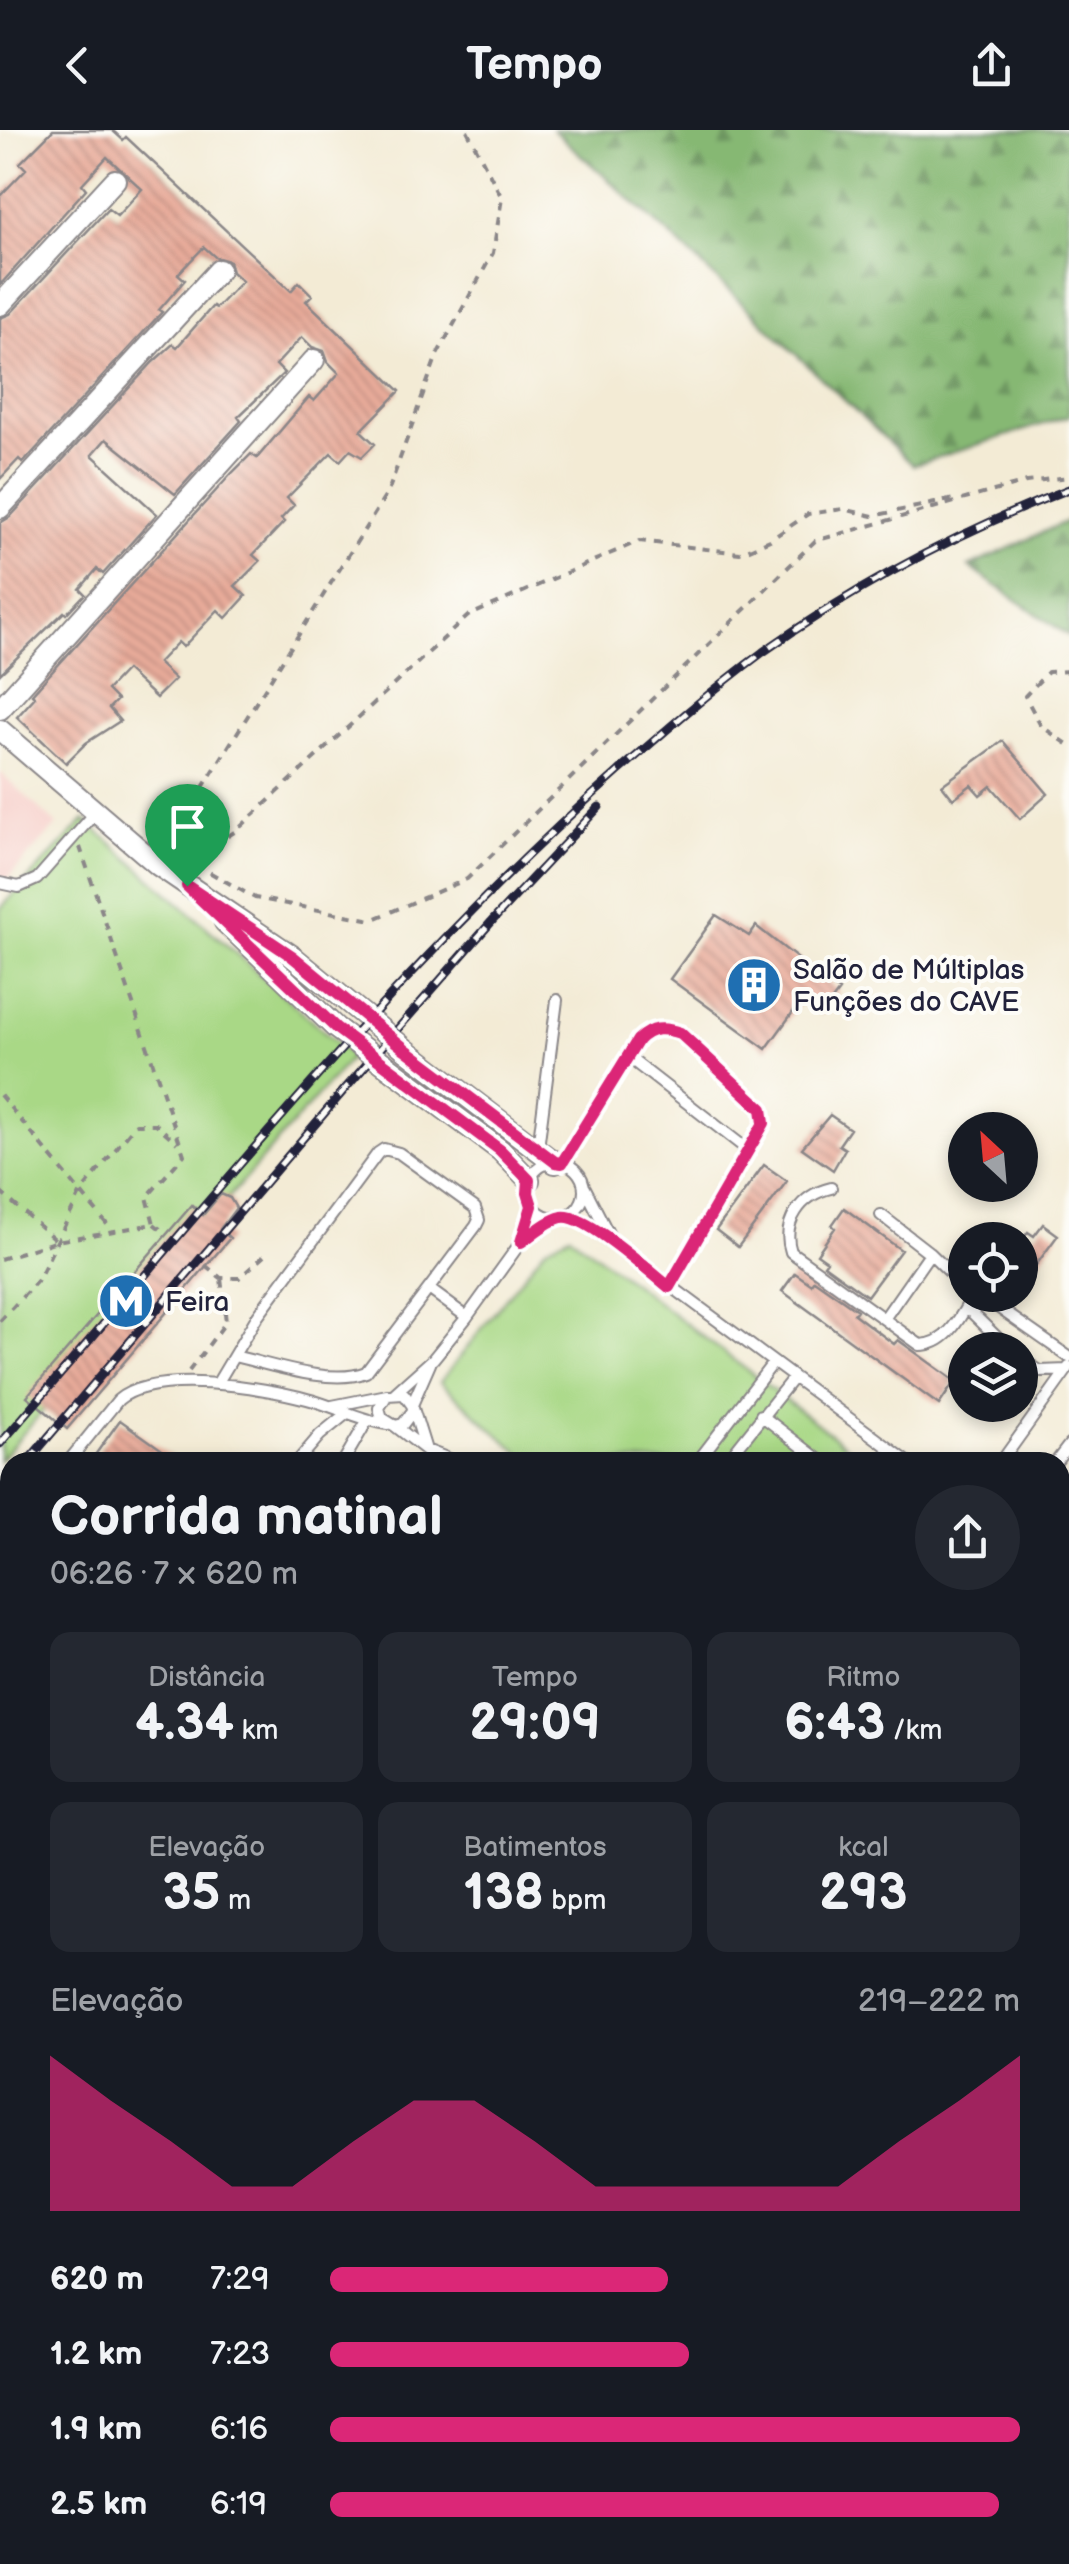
<!DOCTYPE html>
<html lang="pt">
<head>
<meta charset="utf-8">
<style>
  :root { --surface:#171b24; --page:#242831; --text:#f1f3f6; --muted:#9ea1a6; --accent:#db2777 }
  body { margin:0; font-family:"Balsamiq Sans",sans-serif; background:var(--page); color:var(--text); height:100vh; display:flex; flex-direction:column; font-size:38px; white-space:nowrap }
  * { box-sizing:border-box; margin:0 }
  p { font-size:32px; color:var(--muted) }
  .icon { flex:none; width:55px; height:55px; fill:none; stroke:currentColor; stroke-width:2; stroke-linecap:round; stroke-linejoin:round }
  .map { position:relative; flex:1; overflow:hidden }
  .side { position:absolute; left:0px; top:1322px; width:1070px; height:1112px; display:flex; flex-direction:column; background:var(--surface); border-radius:30px 30px 0 0; box-shadow:0 5px 15px #0003 }
  .side>* { flex:none }
  .needle { width:65px; rotate:334deg }
  .controls { position:absolute; left:948px; top:982px; display:grid; gap:20px }
  .controls a { display:grid; place-items:center; width:90px; height:90px; border-radius:50%; background:var(--surface); box-shadow:0 5px 15px #0003; font-size:50px }
  .pin { position:absolute; display:grid; place-items:center; width:85px; height:85px; color:#fff; margin:-102px -42px; border-radius:50% 50% 50% 0; rotate:-45deg; box-shadow:0 0 10px #0007 }
  .pin .icon { rotate:45deg }
  .round { display:grid; place-items:center; flex:none; width:105px; height:105px; border-radius:52px; background:var(--page) }
  .summary { display:flex; align-items:center; justify-content:space-between; height:170px; padding:0 50px }
  h1 { font-size:55px; font-weight:700; line-height:75px }
  .stats { display:grid; grid-template-columns:repeat(3,1fr); gap:15px; height:170px; padding:10px 50px }
  .stats div { display:grid; align-content:center; border-radius:20px; background:var(--page); text-align:center }
  .stats b { font-size:50px; font-weight:700 }
  .stats small { font-size:28px; font-weight:400 }
  .stats p { font-size:28px }
  .chart { height:280px; padding:20px 50px }
  .chart p { display:flex; justify-content:space-between }
  .chart svg { width:100%; height:180px; margin-top:10px; fill:var(--accent); opacity:.7 }
  ul { padding:0 50px; list-style:none; font-size:32px }
  li { display:grid; grid-template-columns:160px 120px 1fr; align-items:center; height:75px }
  li i { height:25px; border-radius:12px; background:var(--accent) }
  header { display:flex; justify-content:space-between; align-items:center; height:130px; padding:0 50px; background:var(--surface); font-size:45px; font-weight:700 }
  .map>svg:first-child { display:block }
  .built { fill:#f7d0cb }
  .grass { fill:#a9d886; stroke:#667d60; stroke-width:2.5 }
  .forest { fill:url(#forest-firs); stroke:#546d57; stroke-width:2.5 }
  .park { fill:url(#park-crowns); stroke:#667d60; stroke-width:2.5 }
  .building { fill:url(#building-back-hatch) }
  .lines { fill:none; stroke-linecap:round; stroke-linejoin:round }
  .service-casing { stroke:#8a8688; stroke-width:14 }
  .minor-casing { stroke:#8a8688; stroke-width:24 }
  .secondary-casing { stroke:#8a8688; stroke-width:31 }
  .path { stroke:#8a8688; stroke-width:4; stroke-dasharray:8 8; stroke-linecap:butt }
  .service { stroke:#fff; stroke-width:10 }
  .minor { stroke:#fff; stroke-width:20 }
  .secondary { stroke:#fff; stroke-width:28 }
  .rail-casing { stroke:#22223b; stroke-width:9 }
  .rail { stroke:#fdfcf7; stroke-width:5; stroke-dasharray:15; stroke-linecap:butt }
  .route-casing { stroke:#fff; stroke-width:20 }
  .route { stroke:#db2777; stroke-width:12 }
  .labels { text-anchor:middle; stroke-width:8; stroke-linejoin:round; paint-order:stroke }
  .poi-label { font-size:28px; fill:#22223b; stroke:#fdfcf7; text-anchor:start }
</style>
</head>
<body>
<header><svg class="icon" aria-label="back" viewBox="0 0 24 24"><path d="M15 5l-7 7 7 7"/></svg>Tempo<svg class="icon" aria-label="share" viewBox="0 0 24 24"><path d="M12 15V3M7 8l5-5 5 5M5 13v7h14v-7"/></svg></header>
<div class="map">
<svg width="1069" height="2434" viewBox="0 0 1069 2434">
  <defs>
    <pattern id="forest-firs" width="22" height="20" patternUnits="userSpaceOnUse" patternTransform="scale(2.5)"><rect width="22" height="20" fill="#86b873"/><path d="M5 1l3.5 6h-7zM16 11l3.5 6h-7z" fill="#6d9560"/></pattern>
    <pattern id="park-crowns" width="20" height="18" patternUnits="userSpaceOnUse" patternTransform="scale(2.5)"><rect width="20" height="18" fill="#a9d886"/><path d="M2 6a3 3 0 1 1 6 0M12 15a3 3 0 1 1 6 0" fill="none" stroke="#91b975"/></pattern>
    <pattern id="building-back-hatch" width="6" height="6" patternUnits="userSpaceOnUse" patternTransform="scale(2.5)"><rect width="6" height="6" fill="#e8ab9a"/><path d="M-1 5l2 2M0 0l6 6M5-1l2 2" fill="none" stroke="#bc8b7f"/></pattern>
  </defs>
  <rect width="100%" height="100%" fill="#fdfcf7"/>
  <filter id="ink" filterUnits="userSpaceOnUse"><feTurbulence type="fractalNoise" baseFrequency=".01" numOctaves="2"/><feDisplacementMap in="SourceGraphic" scale="20" xChannelSelector="R" yChannelSelector="G"/><feConvolveMatrix kernelMatrix="1 2 1 2 8 2 1 2 1" color-interpolation-filters="sRGB"/></filter>
  <filter id="wash" filterUnits="userSpaceOnUse"><feTurbulence type="fractalNoise" baseFrequency=".0048" numOctaves="4" result="noise"/><feDisplacementMap in="SourceGraphic" scale="40" xChannelSelector="R" yChannelSelector="G"/><feGaussianBlur stdDeviation="2.25" result="paint"/><feColorMatrix in="noise" values="0 0 0 0 0 0 0 0 0 0 0 0 0 0 0 0 0 1.4 0 .05"/><feComposite in="paint" operator="in"/></filter>
  <g filter="url(#wash)">
    <rect width="100%" height="100%" fill="#f3ebd5"/>
    <path class="built" d="M0 642 57 695 0 757Z"/>
    <path class="grass" d="M85 690 352 926 0 1330V779Z
      M570 1105 867 1332H525L527 1330 440 1252 546 1117Z"/>
    <path class="forest" d="M553 0H1069V286L913 335 670 105Z
      M1069 390V506L969 437Z"/>
    <path class="park" d="M1069 1522V2434H1038L1028 2425H1060V1527Z"/>
    <g id="blocks">
      <path class="building" d="M53 0H112L123 10 126 7 291 161 299 152 312 165 306 171 400 261 361 301 375 314 362 327 350 320 340 331 331 323 287 368 294 375 281 389 284 392 253 425 260 431 235 456 246 466 226 488 218 480 183 517 178 512 158 533 175 549 156 568 126 540 107 560 117 570 109 578 120 591 86 613 66 633 17 587 35 567 32 564 232 343 251 324 257 328 309 267 314 271 339 243 328 232 324 221 312 217 302 207 276 235 284 243 238 287 241 291 175 364 106 309 92 325 157 384 103 444 97 439 80 459 85 464 66 484 64 482 0 544V393L10 387 153 232 173 214 177 217 213 176 216 178 242 151 232 142 229 131 215 127 204 117 178 144 185 150 159 180 162 182 23 333 19 329 0 349V188L10 184 108 79 117 86 142 59 107 27 82 54 86 59 0 155V66L26 39 20 33Z
        M1003 611 1048 664 1020 689 991 656 980 665 971 655 953 669 942 655Z
        M716 785 749 806 756 796 839 861 821 885 801 871 766 919 670 849Z
        M830 985 850 999 839 1015 845 1019 833 1040 802 1018Z
        M764 1035 787 1051 738 1117 716 1100Z
        M221 1064 230 1068 236 1078 220 1099 230 1108 67 1299 27 1266 192 1075 203 1085Z
        M844 1078 901 1120 867 1166 824 1135 827 1131 817 1124 835 1098 832 1095Z
        M1043 1094 1058 1105 1020 1157V1113L1028 1102 1034 1106Z
        M795 1143 811 1154 814 1150 857 1180 854 1184 894 1214 898 1210 955 1251 939 1275 782 1161Z
        M120 1290 179 1332H90Z"/>
    </g>
  </g>
  <g filter="url(#ink)">
    <use href="#blocks" fill-opacity="0" stroke="#8a8688" stroke-width="2.5"/>
    <g class="lines">
      <g class="service-casing">
        <path id="service" d="M0 753 19 757 37 749 95 683
          M628 927 749 1021
          M538 1018 557 870
          M528 1060a28 28 0 1 1 56 0a28 28 0 1 1-56 0Z
          M562 1033 638 910C651 897 663 897 680 903L762 979 764 993 669 1157
          M585 1058 611 1109
          M831 1058C801 1065 781 1092 791 1122L920 1215C948 1215 961 1186 973 1165
          M881 1085 930 1123 965 1157
          M568 1086 586 1093 908 1332
          M522 1112 556 1089
          M429 1159 467 1187
          M973 1165 996 1176 1069 1227
          M966 1177 1010 1220
          M884 1189 930 1123
          M1020 1228 1040 1241 1067 1240
          M217 1254 258 1185 378 1023 384 1019 399 1023 475 1078 479 1090 476 1096 366 1242C332 1256 269 1234 234 1226
          M395 1263 433 1229 467 1187 521 1112 532 1076
          M412 1275 430 1234
          M332 1276 387 1265
          M412 1282 403 1294 395 1296 382 1288 379 1278 387 1265 404 1264 412 1275 426 1320
          M761 1285 822 1332
          M395 1296 426 1320 457 1332
          M68 1332 118 1270C154 1239 263 1257 307 1269 335 1276 359 1290 388 1294
          M297 1332 320 1305 347 1283
          M343 1332 367 1291
          M697 1332 773 1233
          M726 1332 793 1248
          M1001 1332 1069 1237
          M1056 1332 1069 1315
          M0 1417 10 1404
          M1060 1424 1069 1412
          M1060 1497 1069 1492
          M1060 1862 1069 1876
          M0 1870 10 1876
          M1060 1992 1069 1993
          M239 2434 248 2425"/>
      </g>
      <g class="minor-casing">
        <path id="minor" d="M0 175 115 50
          M0 378 219 140
          M0 579 314 230
          M0 600 158 735 292 826 405 919 555 1033
          M225 792 336 898 500 1020 529 1050
          M0 2045 10 2053
          M0 2253 10 2263
          M178 2425 187 2434
          M373 2425 382 2434
          M680 2425 690 2434"/>
      </g>
      <g class="secondary-casing">
        <path id="secondary" d="M0 1912 10 1915
          M0 1967 10 1971
          M897 2425 909 2434
          M979 2425 988 2434
          M936 2434 948 2425"/>
      </g>
      <path class="path" d="M467 0 502 68 493 123 437 225 388 362 180 694 188 730 255 768 372 790 467 749 815 411 1026 352 1069 347
        M1069 541 1048 542 1025 566 1041 596 1069 615
        M187 732 236 701 468 486 639 411 740 423 770 410 808 384 843 379 873 386 959 368
        M0 965 111 1099
        M0 1062 57 1111
        M154 1094 164 1102
        M0 1129 57 1111 154 1094 147 1067 184 1025 80 717
        M205 1135 221 1148H239L265 1125
        M0 1191 38 1150 81 1062 136 994H156L177 1013
        M189 1241 226 1192 221 1148
        M0 1994 10 1999
        M1060 2350 1069 2349
        M1060 2394 1062 2357 1069 2354
        M1060 2421 1066 2434
        M856 2425 868 2434"/>
      <use href="#service" class="service"/>
      <use href="#minor" class="minor"/>
      <use href="#secondary" class="secondary"/>
      <g class="rail-casing">
        <path id="rail" d="M0 1314C200 1085 389 844 618 642 665 601 713 559 763 522 858 455 961 401 1069 359
          M27 1332 345 959 493 790 599 677
          M0 1362 10 1351"/>
      </g>
      <use href="#rail" class="rail"/>
    </g>
  </g>
  <g class="lines" filter="url(#ink)">
    <g class="route-casing">
      <path id="route" d="M187 756 292 826 405 919 555 1032 562 1033 638 910C651 897 663 897 680 903L762 979 764 993 669 1157C649 1141 585 1083 562 1087 548 1090 533 1104 521 1112L532 1076 528 1063 529 1050 500 1020 336 898Z"/>
    </g>
    <use href="#route" class="route"/>
  </g>
  <defs>
    <g id="building-disc" transform="scale(2.875)"><circle r="9.5" fill="#1f6fb2" stroke="#fdfcf7"/><path d="M-4-6H4V6H1V3H-1V6H-4ZM-2.5-4.3h1.7v1.8h-1.7ZM.8-4.3h1.7v1.8H.8ZM-2.5-1h1.7V.8h-1.7ZM.8-1h1.7V.8H.8Z" fill="#fff"/></g>
    <g id="metro-disc" transform="scale(2.875)"><circle r="9.5" fill="#1f6fb2" stroke="#fdfcf7"/><path d="M-5.5 5V-5H-3L0 0L3-5H5.5V5H3V-.5L0 4L-3-.5V5Z" fill="#fff"/></g>
  </defs>
  <g fill-rule="evenodd">
    <use href="#building-disc" x="754" y="855"/>
    <use href="#metro-disc" x="126" y="1171"/>
  </g>
  <g class="labels">
    <g class="poi-label">
      <text x="793" y="849">Salão de Múltiplas<tspan x="793" dy="32">Funções do CAVE</tspan></text>
      <text x="165" y="1181">Feira</text>
    </g>
  </g>
</svg>
<div class="controls">
<a><svg class="needle" viewBox="-14 -14 28 28"><path d="M0-13l5 13h-10z" fill="#e53935"/><path d="M0 13l5-13h-10z" fill="#9ea1a6"/></svg></a>
<a><svg class="icon" aria-label="locate" viewBox="0 0 24 24"><circle cx="12" cy="12" r="6"/><path d="M12 2v4M12 18v4M2 12h4M18 12h4"/></svg></a>
<a><svg class="icon" aria-label="layers" viewBox="0 0 24 24"><path d="M12 4l9 5-9 5-9-5zM3 14l9 5 9-5"/></svg></a>
</div>
<div class="pin" style="left:187px;top:756px;background:#1e9e55"><svg class="icon" aria-label="arrive" viewBox="0 0 24 24"><path d="M6 21V4h12l-3 4 3 4H6"/></svg></div>
<section class="side">
<div class="summary"><div><h1>Corrida matinal</h1><p>06:26 · 7 × 620 m</p></div><a class="round"><svg class="icon" aria-label="share" viewBox="0 0 24 24"><path d="M12 15V3M7 8l5-5 5 5M5 13v7h14v-7"/></svg></a></div>
<div class="stats">
<div><p>Distância</p><b>4.34<small> km</small></b></div>
<div><p>Tempo</p><b>29:09</b></div>
<div><p>Ritmo</p><b>6:43<small> /km</small></b></div>
</div>
<div class="stats">
<div><p>Elevação</p><b>35<small> m</small></b></div>
<div><p>Batimentos</p><b>138<small> bpm</small></b></div>
<div><p>kcal</p><b>293</b></div>
</div>
<div class="chart"><p><span>Elevação</span>219–222 m</p>
<svg viewBox="0 0 160 44" preserveAspectRatio="none"><path d="M0 44V6L10 17L20 27L30 38L40 38L50 27L60 17L70 17L80 27L90 38L100 38L110 38L120 38L130 38L140 27L150 17L160 6V44z"/></svg>
</div>
<ul>
<li><b>620 m</b>7:29<i style="width:49%"></i></li>
<li><b>1.2 km</b>7:23<i style="width:52%"></i></li>
<li><b>1.9 km</b>6:16<i style="width:100%"></i></li>
<li><b>2.5 km</b>6:19<i style="width:97%"></i></li>
</ul>
</section>
</div>
</body>
</html>
